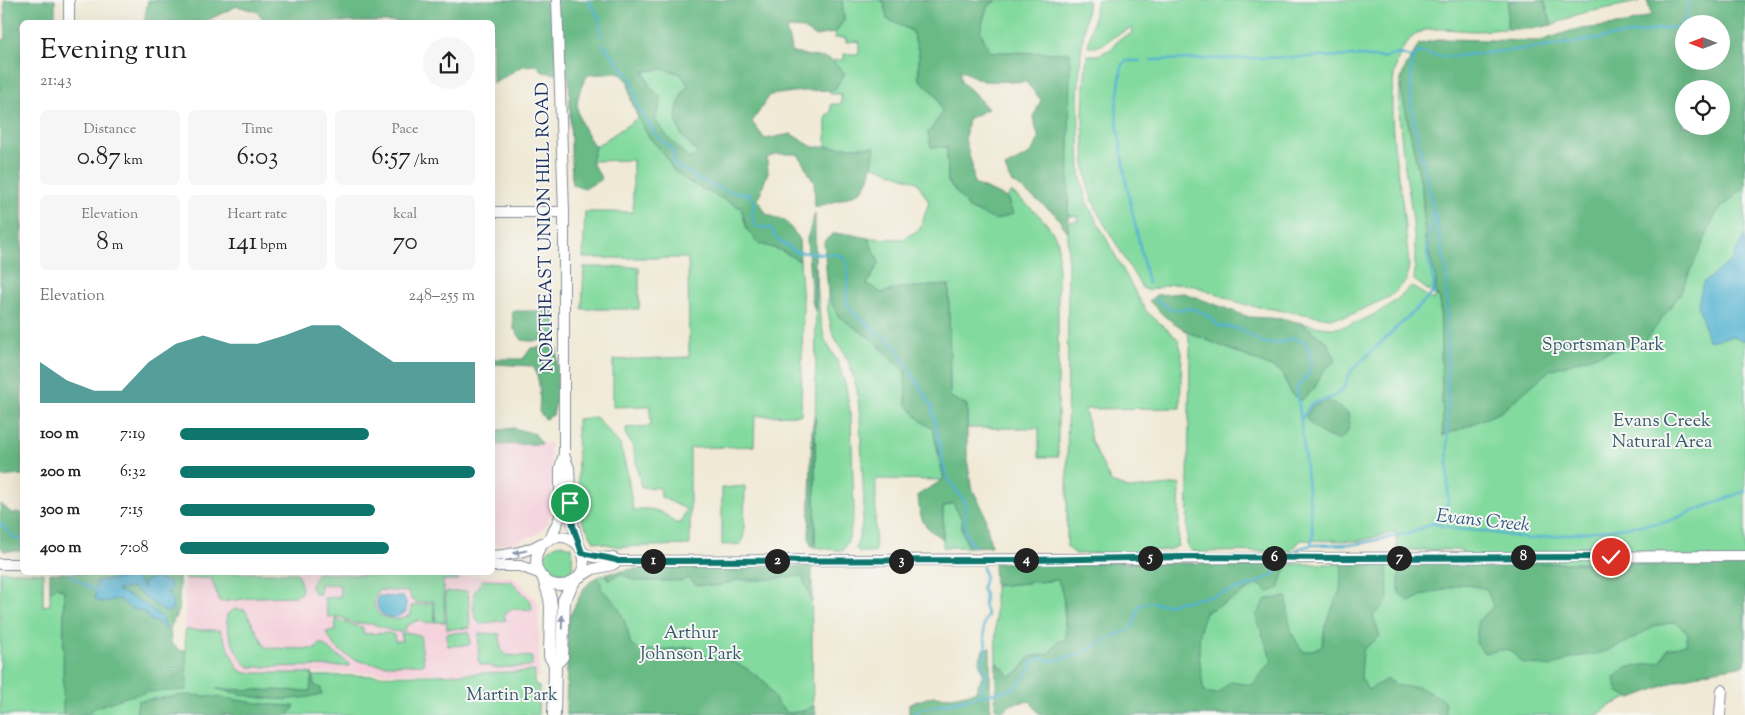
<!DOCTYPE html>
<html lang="en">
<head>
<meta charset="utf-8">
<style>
  :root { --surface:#fff; --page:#f6f6f6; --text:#202124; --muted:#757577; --accent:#0f766e }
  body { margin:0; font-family:"Sorts Mill Goudy",serif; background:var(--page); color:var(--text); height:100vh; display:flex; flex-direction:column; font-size:19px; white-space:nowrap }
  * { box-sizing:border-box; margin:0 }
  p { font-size:16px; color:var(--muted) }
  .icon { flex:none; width:28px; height:28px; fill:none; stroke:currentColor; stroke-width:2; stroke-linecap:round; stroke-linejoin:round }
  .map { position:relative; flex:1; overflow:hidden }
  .drawer { position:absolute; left:20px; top:20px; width:475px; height:555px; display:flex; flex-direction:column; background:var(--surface); border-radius:8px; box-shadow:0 5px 20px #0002 }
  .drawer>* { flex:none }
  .needle { width:32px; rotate:270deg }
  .fabs { position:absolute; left:1675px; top:15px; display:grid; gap:10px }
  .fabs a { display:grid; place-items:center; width:55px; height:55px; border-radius:50%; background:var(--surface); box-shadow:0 5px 20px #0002; font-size:25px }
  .pin { position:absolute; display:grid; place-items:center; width:42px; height:42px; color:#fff; margin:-21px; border:2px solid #fff; border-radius:50%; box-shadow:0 1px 5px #0007 }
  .km { position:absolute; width:25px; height:25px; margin:-12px; border-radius:50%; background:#222; color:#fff; font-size:14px; line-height:25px; text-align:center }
  .round { display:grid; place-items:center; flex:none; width:52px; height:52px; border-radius:26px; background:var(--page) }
  .summary { display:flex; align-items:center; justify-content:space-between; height:85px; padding:0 20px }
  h1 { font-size:28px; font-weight:600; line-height:38px }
  .metrics { display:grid; grid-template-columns:repeat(3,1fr); gap:8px; height:85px; padding:5px 20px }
  .metrics div { display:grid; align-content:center; border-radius:8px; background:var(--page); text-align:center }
  .metrics b { font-size:25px; font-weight:600 }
  .metrics small { font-size:14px; font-weight:400 }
  .metrics p { font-size:14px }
  .chart { height:140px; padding:10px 20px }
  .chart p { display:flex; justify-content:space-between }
  .chart svg { width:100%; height:90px; margin-top:5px; fill:var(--accent); opacity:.7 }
  ul { padding:0 20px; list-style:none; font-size:16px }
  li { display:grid; grid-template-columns:80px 60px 1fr; align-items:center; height:38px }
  li i { height:12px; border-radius:6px; background:var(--accent) }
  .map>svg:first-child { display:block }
  .built { fill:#f5cfdb }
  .green { fill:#82da9e; stroke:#4e847e; fill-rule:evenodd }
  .forest { fill:#69ba85; stroke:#427472; fill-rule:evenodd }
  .water { fill:#53b3d1; stroke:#377198 }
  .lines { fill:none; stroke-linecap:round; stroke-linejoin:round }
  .stream { stroke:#53b3d1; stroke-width:2.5 }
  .minor-casing { stroke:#868c9a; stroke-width:12 }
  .major-casing { stroke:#868c9a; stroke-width:14 }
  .minor { stroke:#fff; stroke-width:10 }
  .major { stroke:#fff; stroke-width:12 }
  .oneway { fill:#8d97ae }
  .route-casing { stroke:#fff; stroke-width:10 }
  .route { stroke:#0f766e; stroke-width:6 }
  .labels { text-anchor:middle; stroke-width:4; stroke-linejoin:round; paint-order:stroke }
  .street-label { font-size:18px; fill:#1b2f5e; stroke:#f6f6f2 }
  .park-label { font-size:18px; fill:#355a6e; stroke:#f6f6f2 }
  .water-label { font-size:19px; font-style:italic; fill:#2c5780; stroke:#f6f6f2 }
</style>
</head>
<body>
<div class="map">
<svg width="1745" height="715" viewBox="0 0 1745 715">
  <rect width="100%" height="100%" fill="#f6f6f2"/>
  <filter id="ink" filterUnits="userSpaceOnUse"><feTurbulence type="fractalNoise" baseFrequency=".02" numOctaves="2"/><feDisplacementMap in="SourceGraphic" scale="10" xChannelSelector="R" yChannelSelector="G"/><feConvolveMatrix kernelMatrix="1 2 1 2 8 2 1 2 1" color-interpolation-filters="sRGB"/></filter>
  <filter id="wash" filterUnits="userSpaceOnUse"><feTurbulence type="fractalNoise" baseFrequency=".0096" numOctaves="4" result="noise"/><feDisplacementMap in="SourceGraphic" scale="20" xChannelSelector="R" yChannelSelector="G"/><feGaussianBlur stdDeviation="1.12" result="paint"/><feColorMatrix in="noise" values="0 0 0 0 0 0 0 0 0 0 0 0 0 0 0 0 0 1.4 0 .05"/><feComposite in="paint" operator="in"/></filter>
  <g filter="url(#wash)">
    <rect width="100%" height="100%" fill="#f0e9d5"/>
    <path class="built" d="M493 435 494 445 550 443 552 496 548 523 537 534 513 543 494 545V529H493Z
      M324 572 382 576H512L539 603V677L425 673H312L235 689 210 631 185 630V573Z"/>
    <path class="green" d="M842 0H880L884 2 887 19 912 31 919 53V79C924 84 932 90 936 96 948 114 947 160 948 182L1013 214 1007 198 1011 192C1030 207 1048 220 1058 242V457H1039V428H967V405L950 398 949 285 901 288 882 293 867 284 879 263 868 238 903 239 920 229 929 202 917 182 872 165 875 147H826V115L831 113V104H841V94H830V90H834L845 73 834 63V60H844V54H859V41L846 42V38H835V33L844 20Z
      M997 0H1088L1081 52 1078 96 1080 174 1086 201 1135 292 1147 312 1178 339 1182 353 1180 408 1085 409 1091 441 1111 482 1131 489 1180 484 1178 546 1168 550 1076 554 1067 547 1068 222 1078 221 1079 216H1068L1070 53 990 52 980 31 987 7Z
      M1097 0H1519L1508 2 1507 29C1497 29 1486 31 1476 31 1464 31 1436 27 1426 30 1373 44 1396 161 1402 200 1404 221 1407 243 1409 264L1406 281 1391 296 1348 316 1330 318 1246 305 1192 285 1171 284 1149 290 1142 288 1098 213 1089 191 1085 168 1083 118 1084 86 1087 55H1098L1111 49 1119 39 1133 33 1132 28C1127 30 1122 32 1117 35 1107 40 1101 49 1088 47Z
      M1544 0H1640L1638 2 1578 14 1552 25Z
      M1745 51V662L1692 672 1628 696 1631 697 1609 706 1598 715H1068L1065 563 1288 566 1289 564H1342V567H1387V564L1399 563V568L1462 569V550H1397L1396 532 1358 541 1301 540 1291 551 1193 552 1187 546 1190 349 1188 332 1281 371 1291 394 1314 389 1322 372 1328 343 1301 323C1312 325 1325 329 1336 328 1364 323 1393 306 1411 286L1433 300 1436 296 1414 280C1419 228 1405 184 1401 134 1399 117 1399 100 1400 83L1422 189 1425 239 1436 279V295L1440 299 1443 436 1684 61H1721ZM1684 89H1721V126H1684Z
      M665 69 681 74 688 85 681 96V135L699 154 690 159 669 139 655 120 662 99 650 87 644 70Z
      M638 118 649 137 665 155 673 170 741 208 747 229 757 243 780 250 800 261 803 305 801 415 755 416 754 446 690 448V545L619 547 594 541 582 521 578 479 577 419 596 417 620 445 627 471 633 510C650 507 663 510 675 523H681L686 509 661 497 660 488 641 487 633 447 626 435V428L651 426 650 406 613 407V360L689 357 688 258H583L585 212H633V160L591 161 595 147Z
      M584 267H639V309H582Z
      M816 267 820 319 825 340 838 363 846 387 851 418 854 511 849 538 843 551 815 547Z
      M828 294 838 316 873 340 905 371 906 404 921 421 933 429 944 480 876 479 875 552H859L856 549 862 525 864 505 860 419 857 389 849 363 832 332 828 311Z
      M745 486 744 534 741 544 722 545V488Z
      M953 503 962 520V531L968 547H943V507Z
      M561 544 571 547C574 554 571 563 573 571 558 593 523 554 561 544Z
      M811 569 813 715H569L598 577 606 574 607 576 633 571Z
      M0 571 43 573V606L50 605V592L56 587 64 590 63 685 186 688 185 630H220L238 669 245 673H312V676L435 675 535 671 534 684 539 687 538 715H0Z
      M185 573H297L302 587 301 593 296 596 258 597 220 602 211 578 185 579Z
      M317 573 382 576H456L459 580H443L445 622H436L434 601 416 603 415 600 411 601V597L408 592 379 590C370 601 374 615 387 618 396 621 403 618 411 615V606L433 603 435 622 425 623 418 620 406 626 405 630 399 632 392 631 373 624 354 623 340 617H328L324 598 340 597V585L320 584V594H314L311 586Z
      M482 580 511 581 531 601 532 610 511 609 504 615 506 620 480 624C473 617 471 600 475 591 477 588 480 584 482 580Z
      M1058 580 1063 592 1066 640 1058 641 1049 654 1030 657 1020 670 1010 677 1004 669 996 662 995 586Z
      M468 591 470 628 447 629 445 592Z
      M235 609 245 610 266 648 316 649 319 644H322L351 665 349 666 249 667C236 657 225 630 227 614Z
      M335 619 363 628 364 634 389 633 394 635 395 641H402L401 633H411L420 635 424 664C388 665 344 671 326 632L335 631 336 628Z
      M469 632 470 644 468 645 448 646 447 633Z
      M479 633 500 634 501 650 505 655 532 657V666L497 668 480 664 478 660Z"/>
    <path class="forest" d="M4 0H55V22H22V475L0 477V40L6 39Z
      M148 0H842L844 20 835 33 815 36 804 29 786 28 792 53 830 59 845 73 834 90 802 91 770 95 752 122 765 139 791 134 813 147H875C873 158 871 180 863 189 854 197 827 204 815 207L814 182 798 154H776L767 158 768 172 758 200 766 214 785 221 799 238 800 261 780 250 757 243 747 229 741 208 689 182 673 170 665 155 649 137 638 118 631 100 628 81 620 73 588 75C569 104 578 121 595 147L591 161 602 179 584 189 572 185 569 76 543 72 537 65 522 66 493 84 492 22H265L258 12 237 6 204 22H144ZM665 69 681 74 688 85C668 117 675 129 698 154L689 159 669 139 655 120 662 99 650 87 644 71Z
      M880 0H997L987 7 980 31 990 52 1070 53 1068 232 1054 213 1010 180 1005 167 1030 154 1039 139 1033 118 1041 100 1026 82 983 81 960 70 961 82 971 90 988 109 968 119 965 139 972 165 974 184 1007 198 1013 214 995 220 969 208 948 182 947 147H931L928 133 942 113 937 96 919 79V53L912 31 887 19 884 2Z
      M1519 0H1544L1552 25 1531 29H1507L1508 2Z
      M1647 0H1745V187L1717 212 1680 294 1647 339 1550 370 1501 412 1443 436 1440 299 1436 295V279L1425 239 1422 189 1400 83 1404 70 1419 44 1442 39 1540 41 1573 30 1625 24 1651 15ZM1684 24H1721V61H1684ZM1684 89H1721V126H1684Z
      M815 213V311L812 301 807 239Z
      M833 234H849L868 238 879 263 867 284 882 293 901 288 949 285 950 397 967 405V458L971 486 984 512 991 546 968 547 962 531V520L953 503 943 507V539C921 526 920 519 918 495L944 479 933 429 921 421 906 404 905 371 873 340 838 316 828 294 824 241Z
      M1184 293 1249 317 1285 319 1301 323 1328 343 1336 360 1322 372 1314 389 1302 400 1291 394 1281 371 1188 332 1164 316 1149 301 1156 295Z
      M512 311H556V336L552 340 530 341 522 340 514 329Z
      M547 347 557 349V398L553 415 545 419 539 412C540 396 541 380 533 366L493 364 492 359H523L531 348Z
      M1329 401 1348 413 1350 423 1346 435 1338 440C1324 436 1313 429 1306 417L1312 406Z
      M815 414V547L811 546 809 537 812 429Z
      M514 428 535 434 542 444 494 445V435L499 430Z
      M0 503 11 513H22V551H4L0 546Z
      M1064 562 1289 564 1281 579 1280 588 1269 592 1258 584 1228 602 1205 612C1195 638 1200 665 1204 692L1217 694 1230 682 1252 685 1272 661 1256 616 1266 599 1287 597C1288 618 1289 635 1304 652L1322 647 1325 626 1340 590 1342 564H1387L1388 600 1373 616 1380 636 1363 650 1361 678 1368 690 1387 679 1398 686 1419 687 1444 700 1446 715H1040L1030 701 1012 704 1001 712 995 708 996 662 1010 677 1020 670 1030 657 1049 654 1058 641 1066 640C1065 620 1066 599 1058 580L995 586 994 563Z
      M1399 563H1745V665L1710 671 1682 679 1632 698 1618 692 1614 678 1625 668 1661 662 1667 649 1686 644 1688 633 1676 622 1655 626 1627 642 1601 653 1574 657 1551 667 1523 663 1508 649 1484 653 1476 643 1478 621 1493 607 1487 589 1463 584 1423 595 1409 602 1399 593Z
      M812 566V602L802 576 759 580H738L716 586 697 585 688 578 682 581H635L621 574 608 580 606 574 633 569 664 568 669 567Z
      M50 573H179V610L170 628 171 643 179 650 186 651 187 690 147 692 122 698 95 708 85 715H63L64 590 56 587 50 592Z
      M598 577 601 583V589C621 604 626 622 631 646L643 650H659L692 647 708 658 726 659 746 668 765 682 778 704 788 713 803 711 814 706 816 715H566L568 619 584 588 592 580Z
      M984 648H990V715H909V704L933 696 952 697 975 692 983 674 979 661Z
      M312 673 314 685 321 688 322 694C303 699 283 701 263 698 247 697 232 691 216 689L310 691Z
      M186 695C223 695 258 706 295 706L289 715H136L138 701Z"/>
    <path class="water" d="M1745 234V341L1733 336 1708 341 1698 304 1703 283 1732 260Z
      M135 577 140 582 143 589 144 581 155 578 169 582 171 589 170 592 166 593 171 597 173 607 169 612 163 611 133 588 117 590 142 602 155 612 162 617 166 630 157 622 150 620 144 612 130 608 120 599 100 602 95 599 96 581Z
      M378 596 403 597 406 601V612C392 623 372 616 378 596Z"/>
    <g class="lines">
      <path class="stream" d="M588 0 599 17 601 36
        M603 44 629 76 635 89 638 108 657 136 672 150 674 163 680 169 689 172 699 180 730 192 750 194 755 204 752 214 754 224 761 228H771L776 238 796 252 841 255 848 264 847 305 853 313 895 346 932 407 946 476 965 502V533L973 546
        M1151 60 1360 56 1382 58 1399 54 1414 58
        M1140 61H1126L1122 65 1116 109 1118 129 1127 187 1148 283
        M1155 299 1172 310C1193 307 1203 308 1218 326L1241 329 1263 343H1278L1293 338 1306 343C1315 366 1314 369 1297 387L1313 535 1311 545
        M1301 420 1311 404 1333 397 1343 389 1351 371 1433 293 1434 284 1427 254 1433 213
        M0 523 14 538 22 539
        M1433 523 1448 503 1447 272 1411 107V63L1417 52 1445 57 1544 47 1682 26 1688 13 1689 0
        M1292 556 1298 549 1311 545 1357 544 1411 533 1433 523 1455 529 1482 531 1530 539 1666 522 1745 491
        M69 575 96 591
        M979 695 987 674C985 670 982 667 982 663 982 659 985 655 986 651 987 638 979 627 988 616L984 605 985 595 982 588 985 576 983 567
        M914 715V712L921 709 1013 689 1029 671 1033 661 1042 658 1051 661 1075 656 1133 627 1139 606C1152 598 1156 606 1169 604 1202 598 1266 589 1287 562"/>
    </g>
  </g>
  <g filter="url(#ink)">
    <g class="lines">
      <g class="minor-casing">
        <path id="minor" d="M69 22V0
          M492 212H564
          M564 455 569 468 571 516 579 546
          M536 561a24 24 0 1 1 48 0a24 24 0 1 1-48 0Z
          M550 539 560 517V468L564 454V212L557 0
          M582 553 594 557 613 558 618 561 1745 556
          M492 556C510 555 527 552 542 543
          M0 564H22
          M492 566H520L539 573
          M578 578 593 569 612 565 618 561
          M1720 715 1722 690"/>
      </g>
      <g class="major-casing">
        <path id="major" d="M544 579 550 598 551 607 550 656 555 664 554 715
          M555 664 562 657 564 600 574 581"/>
      </g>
      <use href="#minor" class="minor"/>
      <use href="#major" class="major"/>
    </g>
    <defs><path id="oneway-solid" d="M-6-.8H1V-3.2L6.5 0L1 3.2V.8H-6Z" transform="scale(1.25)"/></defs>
    <g class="oneway">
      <use href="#oneway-solid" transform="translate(520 552) rotate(167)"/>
      <use href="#oneway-solid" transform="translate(562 622) rotate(-89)"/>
    </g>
  </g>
  <g class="lines" filter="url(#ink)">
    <g class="route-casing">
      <path id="route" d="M570 503 573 526 582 553C592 556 612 558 618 561L1028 560 1183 557 1344 558 1611 557"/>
    </g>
    <use href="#route" class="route"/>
  </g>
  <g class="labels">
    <g class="street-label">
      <text transform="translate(544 227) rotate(-91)" y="6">NORTHEAST UNION HILL ROAD</text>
    </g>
    <g class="park-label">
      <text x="1603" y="350">Sportsman Park</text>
      <text x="1662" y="426">Evans Creek<tspan x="1662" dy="21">Natural Area</tspan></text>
      <text x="691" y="638">Arthur<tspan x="691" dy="21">Johnson Park</tspan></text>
      <text x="512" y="700">Martin Park</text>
    </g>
    <g class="water-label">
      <text transform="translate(1483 519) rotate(6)" y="7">Evans Creek</text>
    </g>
  </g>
</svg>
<div class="fabs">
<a><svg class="needle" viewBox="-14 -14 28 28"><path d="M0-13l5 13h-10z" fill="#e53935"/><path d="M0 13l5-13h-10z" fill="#757577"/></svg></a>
<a><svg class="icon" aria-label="locate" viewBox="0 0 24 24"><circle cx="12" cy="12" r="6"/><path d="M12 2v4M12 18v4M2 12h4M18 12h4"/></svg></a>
</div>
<div class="pin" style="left:570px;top:503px;background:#1e9e55"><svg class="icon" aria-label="arrive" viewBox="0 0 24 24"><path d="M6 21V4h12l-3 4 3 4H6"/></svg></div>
<div class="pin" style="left:1611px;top:557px;background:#d93025"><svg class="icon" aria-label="check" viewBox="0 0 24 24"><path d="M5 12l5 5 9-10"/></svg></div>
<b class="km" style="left:653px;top:561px">1</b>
<b class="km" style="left:777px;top:561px">2</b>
<b class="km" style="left:901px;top:561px">3</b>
<b class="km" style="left:1026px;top:560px">4</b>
<b class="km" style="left:1150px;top:558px">5</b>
<b class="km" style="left:1274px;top:558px">6</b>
<b class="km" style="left:1399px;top:558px">7</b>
<b class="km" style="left:1523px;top:557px">8</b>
<section class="drawer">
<div class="summary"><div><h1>Evening run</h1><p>21:43</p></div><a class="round"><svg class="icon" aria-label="share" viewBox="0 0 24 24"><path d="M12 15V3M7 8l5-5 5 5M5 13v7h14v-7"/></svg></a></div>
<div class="metrics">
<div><p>Distance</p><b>0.87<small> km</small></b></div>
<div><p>Time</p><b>6:03</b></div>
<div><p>Pace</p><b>6:57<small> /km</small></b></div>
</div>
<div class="metrics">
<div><p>Elevation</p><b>8<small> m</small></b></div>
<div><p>Heart rate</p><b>141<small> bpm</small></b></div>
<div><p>kcal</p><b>70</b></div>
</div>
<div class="chart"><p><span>Elevation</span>248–255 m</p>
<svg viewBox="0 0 160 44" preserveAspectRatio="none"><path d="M0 44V24L10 33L20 38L30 38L40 24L50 15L60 11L70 15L80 15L90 11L100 6L110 6L120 15L130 24L140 24L150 24L160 24V44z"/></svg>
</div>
<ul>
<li><b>100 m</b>7:19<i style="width:64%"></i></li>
<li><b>200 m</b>6:32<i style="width:100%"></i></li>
<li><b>300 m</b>7:15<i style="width:66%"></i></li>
<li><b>400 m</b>7:08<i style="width:71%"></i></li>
</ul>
</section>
</div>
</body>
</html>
